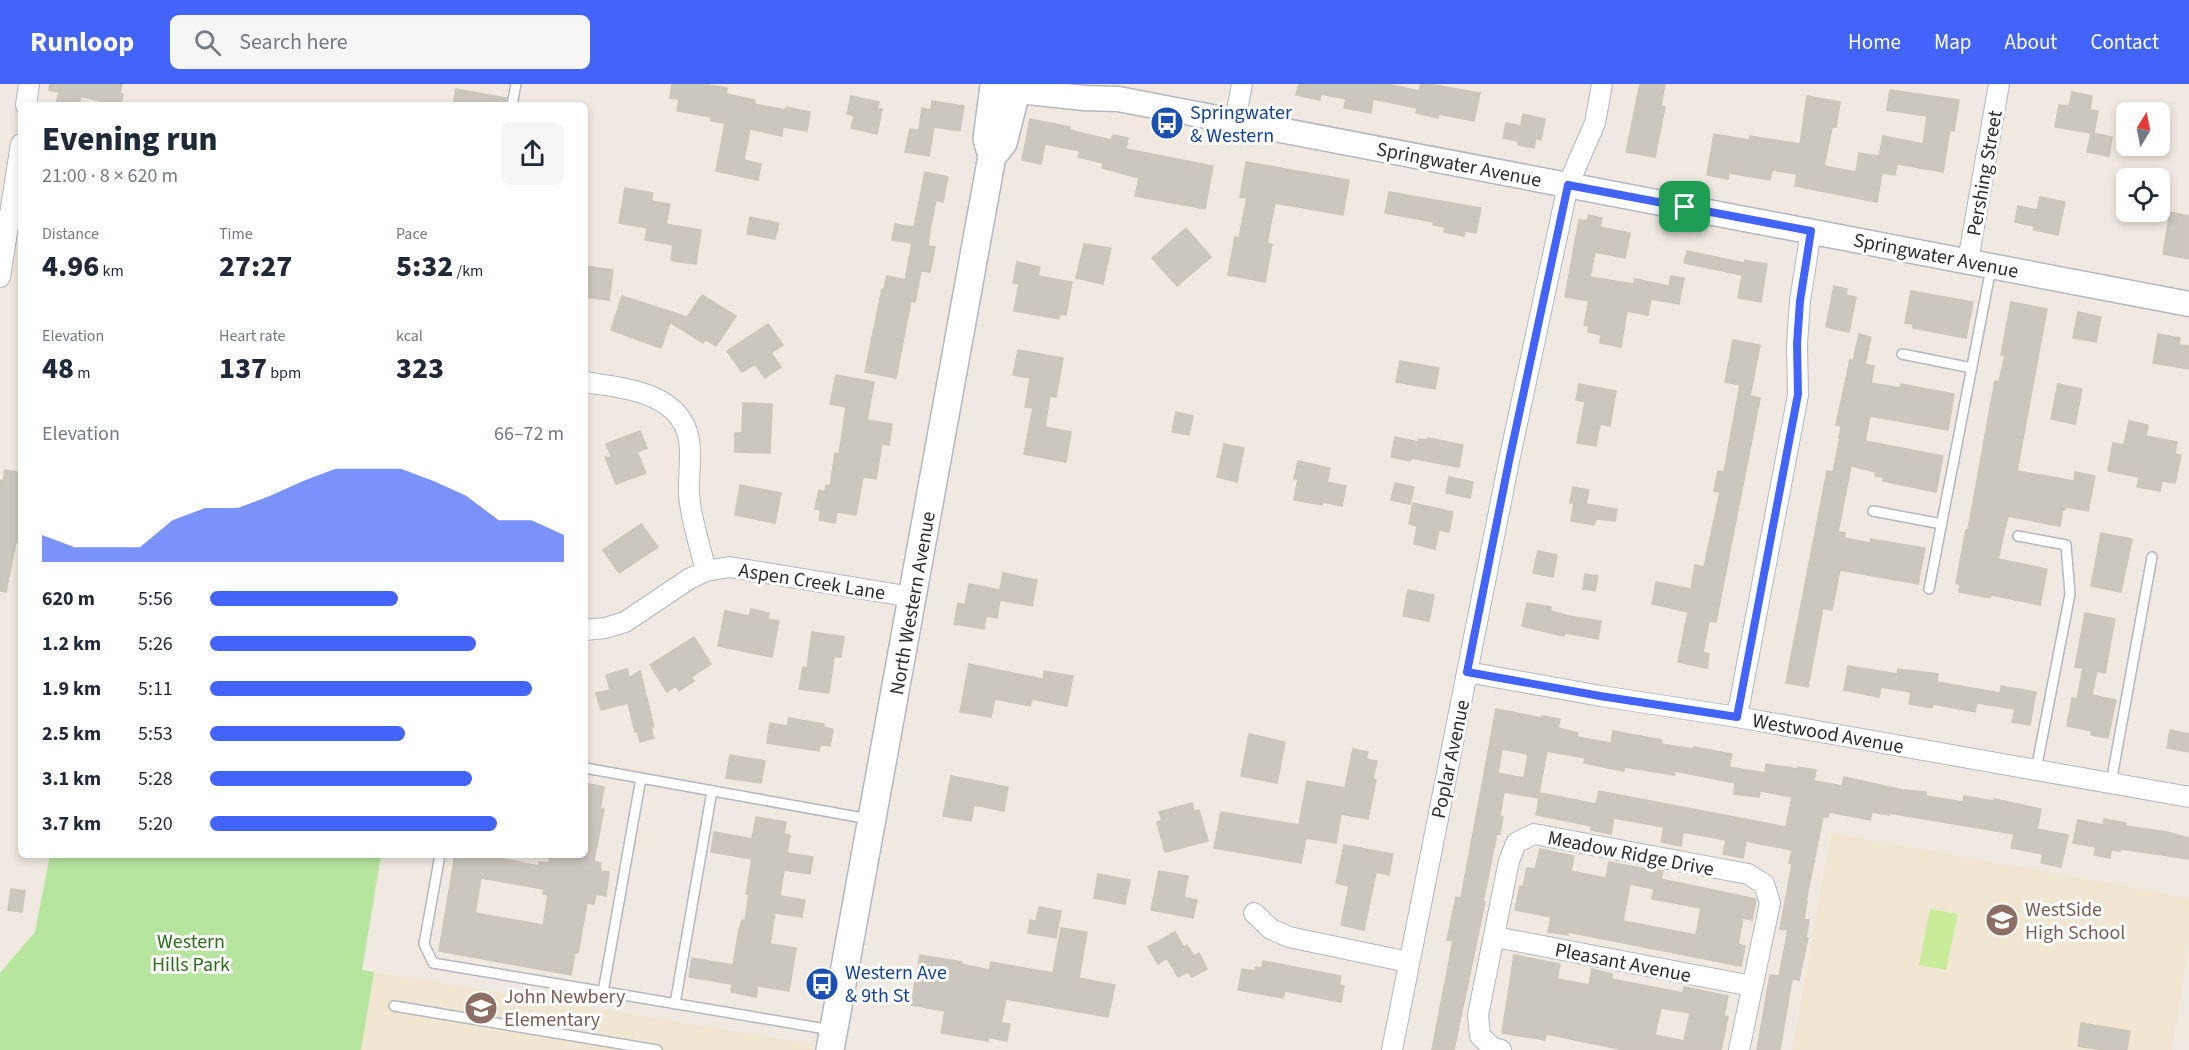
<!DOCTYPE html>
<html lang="en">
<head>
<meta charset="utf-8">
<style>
  :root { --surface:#fff; --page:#f6f6f7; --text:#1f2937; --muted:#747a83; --accent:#4264fb }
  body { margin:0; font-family:"Source Sans 3",sans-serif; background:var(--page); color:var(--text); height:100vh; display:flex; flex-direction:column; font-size:22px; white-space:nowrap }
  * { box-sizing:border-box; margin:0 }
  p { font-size:20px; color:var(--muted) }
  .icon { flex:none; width:33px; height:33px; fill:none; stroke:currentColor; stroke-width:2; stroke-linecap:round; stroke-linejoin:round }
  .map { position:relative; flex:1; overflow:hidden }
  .panel { position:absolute; left:18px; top:18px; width:570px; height:756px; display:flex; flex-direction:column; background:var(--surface); border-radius:9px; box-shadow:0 3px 9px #0003 }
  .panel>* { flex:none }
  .needle { width:39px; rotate:10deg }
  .fabs { position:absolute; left:2116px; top:18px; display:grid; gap:12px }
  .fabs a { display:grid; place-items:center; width:54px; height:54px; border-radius:9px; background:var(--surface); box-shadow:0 3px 9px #0003; font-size:30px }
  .pin { position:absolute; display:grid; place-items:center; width:51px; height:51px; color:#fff; margin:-26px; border-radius:12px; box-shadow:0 3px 9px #0006 }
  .round { display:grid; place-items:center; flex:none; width:63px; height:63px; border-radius:9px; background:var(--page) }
  .summary { display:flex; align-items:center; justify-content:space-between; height:102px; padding:0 24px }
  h1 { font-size:33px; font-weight:800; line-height:45px }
  .stats { display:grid; grid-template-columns:repeat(3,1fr); gap:9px; height:102px; padding:6px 24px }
  .stats div { display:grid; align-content:center }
  .stats b { font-size:30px; font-weight:800 }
  .stats small { font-size:16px; font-weight:400 }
  .stats p { font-size:16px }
  .chart { height:168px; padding:12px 24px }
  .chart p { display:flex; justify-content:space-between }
  .chart svg { width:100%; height:108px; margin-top:6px; fill:var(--accent); opacity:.7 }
  ul { padding:0 24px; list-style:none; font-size:20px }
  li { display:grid; grid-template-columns:96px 72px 1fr; align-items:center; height:45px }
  li i { height:15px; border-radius:8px; background:var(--accent) }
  header { display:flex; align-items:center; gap:36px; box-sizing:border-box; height:84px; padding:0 30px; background:var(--accent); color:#fff }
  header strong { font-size:28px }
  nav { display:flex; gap:33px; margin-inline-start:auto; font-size:21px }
  .search { width:420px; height:54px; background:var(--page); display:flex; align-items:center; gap:15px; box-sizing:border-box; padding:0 21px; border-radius:9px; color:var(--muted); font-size:22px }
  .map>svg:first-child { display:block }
  .education { fill:#f0e6d1 }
  .green { fill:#b6e59e }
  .pitch { fill:#c9ec9a }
  .building { fill:#cbc7bf; stroke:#cbc5ba; stroke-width:1.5; fill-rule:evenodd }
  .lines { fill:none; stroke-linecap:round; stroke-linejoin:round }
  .service-casing { stroke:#b4b7c1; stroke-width:12 }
  .minor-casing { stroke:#b4b7c1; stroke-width:22 }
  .tertiary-casing { stroke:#b4b7c1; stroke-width:27 }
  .secondary-casing { stroke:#b4b7c1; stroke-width:30 }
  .service { stroke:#fff; stroke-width:9 }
  .minor { stroke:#fff; stroke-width:20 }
  .tertiary { stroke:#fff; stroke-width:24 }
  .secondary { stroke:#fff; stroke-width:27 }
  .route-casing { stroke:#fff; stroke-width:12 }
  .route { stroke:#4264fb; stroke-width:8 }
  .labels { text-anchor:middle; stroke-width:6; stroke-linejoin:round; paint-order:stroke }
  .transit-label { font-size:20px; fill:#164399; stroke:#fff; text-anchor:start }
  .street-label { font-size:20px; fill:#2e2e2e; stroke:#fff }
  .education-label { font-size:20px; fill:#785e54; stroke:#fff; text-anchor:start }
  .park-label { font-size:20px; fill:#2c6e1b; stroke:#fff }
</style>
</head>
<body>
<header>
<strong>Runloop</strong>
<div class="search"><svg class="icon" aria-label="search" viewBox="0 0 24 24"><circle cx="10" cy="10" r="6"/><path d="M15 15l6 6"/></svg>Search here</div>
<nav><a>Home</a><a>Map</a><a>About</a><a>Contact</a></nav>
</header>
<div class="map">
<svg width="2189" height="966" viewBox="0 0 2189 966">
  <rect width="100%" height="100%" fill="#efe9e1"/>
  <path class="education" d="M1831 749 2189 814V858L2172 966H1792Z
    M374 888 814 960 813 966H361Z"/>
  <path class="green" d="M50 771H381L362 886 374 888 361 966H0V889L35 848Z"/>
  <path class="pitch" d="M1930 825 1958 830 1946 886 1919 881Z"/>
  <path class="building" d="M50 0H122L120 9 123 10 121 21H107L108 19 81 12 79 21H56L59 8 49 6Z
    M672 0H702L727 4 726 10 755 16 754 20 785 26 786 23 810 28 807 47 783 43 782 52 750 45 744 76 761 80 758 96 716 87 725 39 711 37V33L677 27 679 15 670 14Z
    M1299 0H1387L1419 7 1421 0H1429L1480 9 1474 37 1439 30 1438 34 1416 29 1417 24 1373 15 1371 29 1344 24 1346 15 1321 10 1320 16 1296 11Z
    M1640 0H1665L1661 22 1665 23 1655 73 1626 68Z
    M456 5 506 14 505 21H453Z
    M1890 6 1959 16 1954 47 1950 46 1943 88 1897 80 1895 91 1882 89 1877 118 1795 102 1797 90 1772 86 1770 96 1729 89 1728 95 1707 91 1714 50 1749 56 1750 52 1800 60 1807 12 1840 18 1836 43H1832L1824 82 1856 88 1859 69 1879 72 1883 52 1923 60 1927 32 1887 26Z
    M2072 8 2092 12 2090 26 2098 27 2094 49 2112 53 2109 72 2087 68 2091 49 2055 43 2059 21 2069 22Z
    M851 12 879 18 877 25H882L877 50 851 44 854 32 847 30Z
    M932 17 964 22 960 47 934 43 929 72 905 68 910 45 919 46 922 24 931 26Z
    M1523 30 1545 35 1541 56 1536 54 1534 64 1518 61V57L1503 54 1506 39 1521 42Z
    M1030 35 1070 43 1069 46 1111 56 1113 51 1128 54 1126 65 1213 82 1205 125 1135 112 1139 94 1102 84 1103 79 1078 73 1080 67 1045 60 1041 80 1022 76Z
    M1246 78 1349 96 1343 131 1275 119 1267 159 1272 160 1265 198 1228 191 1235 153 1239 154 1247 114 1240 113Z
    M925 88 948 93 943 118 936 116 930 146 928 162 935 163 930 188 921 187 915 218 911 217 896 294 865 288 882 205H884L887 192 905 196 912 159 892 156 895 140 914 143Z
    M625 104 653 109 651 117 670 120 666 140 701 146 696 180 673 177 671 175 673 161 645 156 647 144 619 139Z
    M1389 108 1481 124 1476 149 1465 147 1464 152 1444 148 1445 143 1433 141 1434 138 1385 129Z
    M2040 113 2065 118 2058 151 2034 146V142L2015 138 2018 122 2037 126Z
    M2170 128 2189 132V175L2163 170Z
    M1589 131 1602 134 1600 143 1630 149 1625 174 1595 168 1590 193 1634 200 1635 195 1669 202 1671 192 1684 194 1679 220 1651 215 1648 231 1627 227 1621 263 1600 259 1601 251 1588 248 1589 242 1584 241 1589 217 1565 213 1579 136 1587 137Z
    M750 133 779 139 775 155 747 150Z
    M1186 144 1211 173 1177 202 1152 174Z
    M1084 160 1111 164 1103 200 1076 194Z
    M1687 167 1744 179 1745 176 1767 180 1761 218 1738 214 1742 191 1684 179Z
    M1017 178 1040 183 1038 192 1072 198 1066 231 1060 230 1059 235 1014 227 1019 200 1013 199Z
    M585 182 613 186 609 216 585 213Z
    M1834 202 1847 205 1846 211 1856 213 1849 248 1826 243Z
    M1911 207 1973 218 1966 254 1913 244V240L1905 239Z
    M702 211 736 232 716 262 705 255 703 259 670 238 661 264 611 246 622 212 687 233Z
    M2011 218 2047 225 2017 387 2074 397 2075 388 2095 392 2088 427 2066 423 2065 426 2063 425 2060 442 2008 432 1998 475 2047 485 2040 521 1991 511 1990 514 1959 508 1960 500 1956 499 1966 446H1968L1995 297 1999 298 2005 272 2001 271Z
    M2078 228 2101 233 2096 258 2073 254Z
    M768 240 783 261 771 269 781 283 765 294 755 280 742 288 727 267Z
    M1859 250 1871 253 1865 280 1874 282 1871 299 1900 304 1901 300 1954 310 1948 346 1870 332 1865 357 1943 372 1936 408 1883 397V393L1875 392 1876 388 1851 382 1838 448 1845 449 1844 454 1870 459 1871 455 1925 464 1918 500 1840 486 1832 526 1823 524 1808 603 1786 599 1827 387 1833 388 1840 354H1839L1841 342 1836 341 1850 276 1853 277Z
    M2158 250 2180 254 2179 261 2189 262V285L2153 279Z
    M1733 256 1760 261 1750 312 1760 314 1716 538 1709 537 1703 568 1709 570 1707 584 1678 578 1688 528 1652 520 1656 498 1691 505 1695 481 1704 483 1720 408 1714 407 1718 387 1724 388 1740 301 1725 298Z
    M1018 266 1063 274 1056 313 1050 312 1045 343 1071 348 1066 378 1024 370 1033 324 1025 323 1030 294 1013 291Z
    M1400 277 1439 284 1435 305 1396 298Z
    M836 291 874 298 867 336 892 340 889 361 882 360 876 395 863 393 856 431 837 428 835 439 819 436 821 426 815 425 819 406 825 408 826 401 830 402 835 369 839 370 846 323 830 320Z
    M1579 300 1616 307 1610 342 1600 340 1596 362 1577 359 1585 318 1576 316Z
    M2058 300 2082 305 2075 340 2051 335Z
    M743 319 772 320 770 369 735 368V349H742Z
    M1176 328 1193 332 1189 351 1172 348Z
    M2129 337 2148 341 2146 352 2177 358 2175 370 2181 371 2175 399 2162 397 2160 407 2137 403 2139 393 2108 387 2113 359 2124 361Z
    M640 347 647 364 637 368 646 389 616 400 605 373 612 374 606 360Z
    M1395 353 1418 358 1419 355 1428 356V354L1463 361 1459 383 1411 374 1410 377 1391 373Z
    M1224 360 1244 364 1237 398 1217 393Z
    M1298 377 1330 384 1327 398 1346 402 1342 422 1323 418 1322 421 1294 416 1298 395H1294Z
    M5 386 21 389V447L19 458 16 457 6 508 0 507V396L3 397Z
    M1449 393 1473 398 1470 414 1446 409Z
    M1395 399 1414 403 1410 420 1391 416Z
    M740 401 781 409 775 439 735 431Z
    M1573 403 1589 406 1586 420 1617 425 1615 437 1596 435 1594 441 1571 437 1574 419H1570Z
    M1413 419 1453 428 1449 448 1439 446 1435 465 1414 460 1417 442 1409 440Z
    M641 440 658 463 619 489 603 466Z
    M2101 449 2132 455 2121 508 2091 502Z
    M1538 467 1557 471 1553 493 1533 489Z
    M1003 489 1037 496 1032 522 1000 516 997 534 986 532 984 545 954 540 958 519 965 521 969 500 1000 506Z
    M1585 490 1598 492 1595 507 1583 505Z
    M1408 506 1434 511 1429 537 1403 532Z
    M1527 519 1551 523V527L1569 532 1601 537 1598 555 1565 549 1564 552 1522 542Z
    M751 525 769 529 768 535 779 537 772 573 718 562 725 527 749 532Z
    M2085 529 2115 535 2105 589 2097 587 2092 611 2116 616 2108 654 2091 651 2092 647 2067 642 2072 614 2077 615 2083 584 2075 583Z
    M812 548 844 553 841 573H834L829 609 799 605 803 583 807 584Z
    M694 553 711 580 691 593 694 597 679 607 676 602 667 608 650 581Z
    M969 580 1043 595 1044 587 1073 592 1067 622 1032 615 1030 622 995 615 991 633 960 628Z
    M1848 582 1897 590 1898 585 1938 590 1937 598 2000 609 2001 602 2036 608 2030 641 2012 638 2015 625 1977 619 1975 628 1933 620 1932 624 1909 620 1911 608 1881 603 1879 613 1844 606Z
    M627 585 629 594 640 587 654 643 651 644 654 654 640 658 637 647 635 648 628 619 601 626 596 609 610 606 606 591Z
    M1496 625 1542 634V632L1560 635 1558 644 1578 649 1577 653 1611 659 1613 647 1662 656 1661 660 1693 665 1694 663 1732 670 1729 683 1765 689 1766 680 1798 685V683L1816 686 1814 697 1842 702 1844 693 1903 706 1926 708V712L1963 718 1964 712 1994 717V715L2041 725 2037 745 2068 751 2061 783 2041 779 2043 770 2011 764 2014 750 1889 729V731L1872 728 1870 736 1829 728 1828 733H1823L1806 817H1807L1804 835 1809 836 1806 853 1808 854 1799 896 1792 895 1780 966H1757L1770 891 1779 892 1788 846 1780 845 1792 780 1789 779 1792 766 1746 757 1743 774 1723 770 1726 756 1683 748 1681 762 1661 758 1664 743 1614 734 1611 750 1591 746 1592 742 1536 731 1540 709 1596 720 1599 707 1786 743 1792 713 1760 707 1759 713 1734 710 1735 699 1675 687V691L1625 683 1624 687 1584 679 1585 674 1547 667 1538 714 1504 708 1500 732 1503 733 1500 750 1497 749 1483 818H1485L1454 966H1432L1453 857 1447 856 1456 813 1461 814ZM1502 665 1528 670 1524 694 1498 689Z
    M789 634 824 640 823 643 833 645 830 662 820 661 819 667 767 659 770 639 787 642Z
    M2170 646 2189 650V668L2167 664Z
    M1249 650 1285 658 1277 699 1241 692Z
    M1353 665 1368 668 1366 675 1377 677 1373 695 1376 696 1368 735 1341 730 1336 759 1306 754 1301 779 1214 764 1221 728 1299 741 1307 697 1345 704Z
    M730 671 765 677 761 699 726 694Z
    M951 692 1008 703 1004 727 974 721 971 737 943 732Z
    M585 699 604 703 600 725H604L594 777 601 779 600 787 609 788 606 812 596 810 594 820 587 819 578 869H575L571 891 439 867 455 771H483L539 782V778L549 779 550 771H585ZM481 794 544 805 543 810 548 811 543 841 475 829Z
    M1192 719 1194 727 1199 726 1208 757 1165 768 1157 738 1162 736 1159 728Z
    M756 733 786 738 784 750 790 751 787 769 813 773 810 790 784 786 780 812 805 816 802 833 775 829 770 860 796 864 789 907 758 902 756 913 731 908 732 900 689 893 692 874 733 881 739 846 742 836 745 837 749 810H746L752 775 711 768 714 748 752 755Z
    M2104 735 2126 739 2125 742 2167 748 2189 754V775L2121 765 2120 767 2111 766 2110 774 2094 771 2096 763 2073 759 2078 736 2103 741Z
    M1344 761 1393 770 1389 791 1376 788 1364 846 1341 841 1349 802 1336 799Z
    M1540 765 1574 772 1571 787 1606 794 1609 778 1645 785V783L1663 787 1661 795 1756 815 1752 836 1743 834 1738 860 1745 862 1741 882 1568 848V851L1548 848 1551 833 1515 826 1520 802 1523 803 1527 784 1535 785ZM1630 800 1654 805 1652 815 1701 824 1696 851 1623 837Z
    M1159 787 1188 792 1184 813 1197 816 1193 834 1151 826Z
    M1098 790 1130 796 1125 820 1094 814Z
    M11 805 25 807 22 828 8 826Z
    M1039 823 1061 827 1056 854 1028 849 1030 836 1036 837Z
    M1061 844 1087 848 1079 894 1115 901 1108 933 1006 915 1001 939 1010 940 1007 957 988 953V957L941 949 945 927 911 921 920 871 962 878V880L989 886 991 878 1053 889Z
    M1175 848 1184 863 1187 861 1194 872 1199 869 1207 885 1192 893 1188 888 1178 893 1167 874 1158 880 1148 863Z
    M1514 871 1560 880 1557 895 1589 901 1592 885 1612 890 1611 895 1683 909 1684 903 1728 912 1724 932 1728 933 1721 966H1624L1546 950 1545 956 1502 949ZM1661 924 1690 929 1684 957 1655 951Z
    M1263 877 1341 892 1339 901 1344 902 1341 918 1285 907 1283 914 1238 906 1242 885 1255 887 1256 883 1262 884Z
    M2081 939 2130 947 2127 966H2103L2078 962Z"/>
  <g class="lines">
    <g class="service-casing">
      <path id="service" d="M512 21 516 0
        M1902 270 1972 284
        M1873 427 1942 440
        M2018 452 2066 461 2070 510 2036 686
        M1929 505 1991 184
        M585 684 869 735
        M2111 699 2152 473
        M440 771 424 860 433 879 832 946
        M603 908 641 694
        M675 920 712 707
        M394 922 657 966"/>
    </g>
    <g class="minor-casing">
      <path id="minor" d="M26 21 29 0
        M1235 37 1242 0
        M1968 177 1999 0
        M0 193 21 60
        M585 298C623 304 681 308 689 356 692 374 688 392 689 411 691 436 700 462 706 487
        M585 546 605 544 625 538 689 495 706 487 729 483 912 513
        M1467 588 1601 612 1737 633 2189 713
        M1737 633 1798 311 1797 260 1800 217 1811 147
        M1254 829 1271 845 1289 853 1408 878
        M1495 853 1752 902
        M1392 966 1509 377 1568 101 1595 39 1602 0
        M1501 966 1493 964 1480 952 1478 931 1509 777 1516 759 1534 750 1748 790 1764 800 1770 819 1739 966"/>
    </g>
    <g class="tertiary-casing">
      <path id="tertiary" d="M1019 7 1084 14 1118 15 2189 220"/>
    </g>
    <g class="secondary-casing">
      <path id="secondary" d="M993 71 1003 59 1016 8
        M830 966 992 72 987 55 994 2"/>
    </g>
    <use href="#service" class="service"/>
    <use href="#minor" class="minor"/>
    <use href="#tertiary" class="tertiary"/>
    <use href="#secondary" class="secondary"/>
  </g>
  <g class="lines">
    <g class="route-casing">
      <path id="route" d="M1568 101 1811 147 1800 217 1797 260 1798 310 1737 633 1600 612 1467 588 1509 377Z"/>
    </g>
    <use href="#route" class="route"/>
  </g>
  <defs>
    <g id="bus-disc" transform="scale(1.725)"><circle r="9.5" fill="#1a4fb4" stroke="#fff"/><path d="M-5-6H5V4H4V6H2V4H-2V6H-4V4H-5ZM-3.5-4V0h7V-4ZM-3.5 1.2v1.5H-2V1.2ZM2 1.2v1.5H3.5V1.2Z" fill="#fff"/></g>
    <g id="school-disc" transform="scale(1.725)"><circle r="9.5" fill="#8d6e63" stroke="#fff"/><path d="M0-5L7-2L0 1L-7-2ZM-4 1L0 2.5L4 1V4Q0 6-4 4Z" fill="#fff"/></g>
  </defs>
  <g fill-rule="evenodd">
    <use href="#bus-disc" x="1167" y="39"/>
    <use href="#school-disc" x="2002" y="836"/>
    <use href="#bus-disc" x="822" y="900"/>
    <use href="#school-disc" x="481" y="924"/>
  </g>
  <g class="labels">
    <g class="transit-label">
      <text x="1190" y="35">Springwater<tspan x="1190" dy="23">&amp; Western</tspan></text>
      <text x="845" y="895">Western Ave<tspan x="845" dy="23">&amp; 9th St</tspan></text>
    </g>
    <g class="street-label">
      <text transform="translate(1459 80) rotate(11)" y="7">Springwater Avenue</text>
      <text transform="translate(1984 89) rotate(-80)" y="7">Pershing Street</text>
      <text transform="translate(1936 171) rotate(11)" y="7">Springwater Avenue</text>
      <text transform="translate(812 497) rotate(9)" y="7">Aspen Creek Lane</text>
      <text transform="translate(912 519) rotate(-80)" y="7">North Western Avenue</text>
      <text transform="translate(1828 649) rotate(10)" y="7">Westwood Avenue</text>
      <text transform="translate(1450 675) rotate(-78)" y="7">Poplar Avenue</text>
      <text transform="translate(1631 769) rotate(11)" y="7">Meadow Ridge Drive</text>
      <text transform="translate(1623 878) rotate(11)" y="7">Pleasant Avenue</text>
    </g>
    <g class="education-label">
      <text x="2025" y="832">WestSide<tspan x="2025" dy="23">High School</tspan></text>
      <text x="504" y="919">John Newbery<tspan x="504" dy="23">Elementary</tspan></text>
    </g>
    <g class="park-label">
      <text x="191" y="864">Western<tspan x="191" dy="23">Hills Park</tspan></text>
    </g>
  </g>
</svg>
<div class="fabs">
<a><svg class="needle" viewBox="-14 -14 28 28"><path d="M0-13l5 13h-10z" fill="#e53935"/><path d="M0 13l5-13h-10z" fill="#747a83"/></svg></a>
<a><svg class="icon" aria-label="locate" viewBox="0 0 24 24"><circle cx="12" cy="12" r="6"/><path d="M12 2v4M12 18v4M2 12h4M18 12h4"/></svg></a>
</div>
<div class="pin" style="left:1685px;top:123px;background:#1e9e55"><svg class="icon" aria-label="arrive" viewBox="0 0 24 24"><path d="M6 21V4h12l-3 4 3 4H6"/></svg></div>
<section class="panel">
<div class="summary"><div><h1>Evening run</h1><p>21:00 · 8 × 620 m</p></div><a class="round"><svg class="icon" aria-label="share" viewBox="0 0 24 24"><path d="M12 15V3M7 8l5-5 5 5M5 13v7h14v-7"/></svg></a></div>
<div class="stats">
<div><p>Distance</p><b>4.96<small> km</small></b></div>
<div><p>Time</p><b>27:27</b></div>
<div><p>Pace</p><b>5:32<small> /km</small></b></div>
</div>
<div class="stats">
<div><p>Elevation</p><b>48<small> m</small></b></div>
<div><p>Heart rate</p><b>137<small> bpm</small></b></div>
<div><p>kcal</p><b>323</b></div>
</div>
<div class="chart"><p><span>Elevation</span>66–72 m</p>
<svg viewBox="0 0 160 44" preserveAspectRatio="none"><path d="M0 44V33L10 38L20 38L30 38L40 27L50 22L60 22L70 17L80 11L90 6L100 6L110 6L120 11L130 17L140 27L150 27L160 33V44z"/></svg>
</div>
<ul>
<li><b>620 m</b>5:56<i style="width:53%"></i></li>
<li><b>1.2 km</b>5:26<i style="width:75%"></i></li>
<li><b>1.9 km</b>5:11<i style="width:91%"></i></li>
<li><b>2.5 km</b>5:53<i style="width:55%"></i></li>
<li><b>3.1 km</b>5:28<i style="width:74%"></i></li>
<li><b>3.7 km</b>5:20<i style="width:81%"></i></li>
</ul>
</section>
</div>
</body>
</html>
